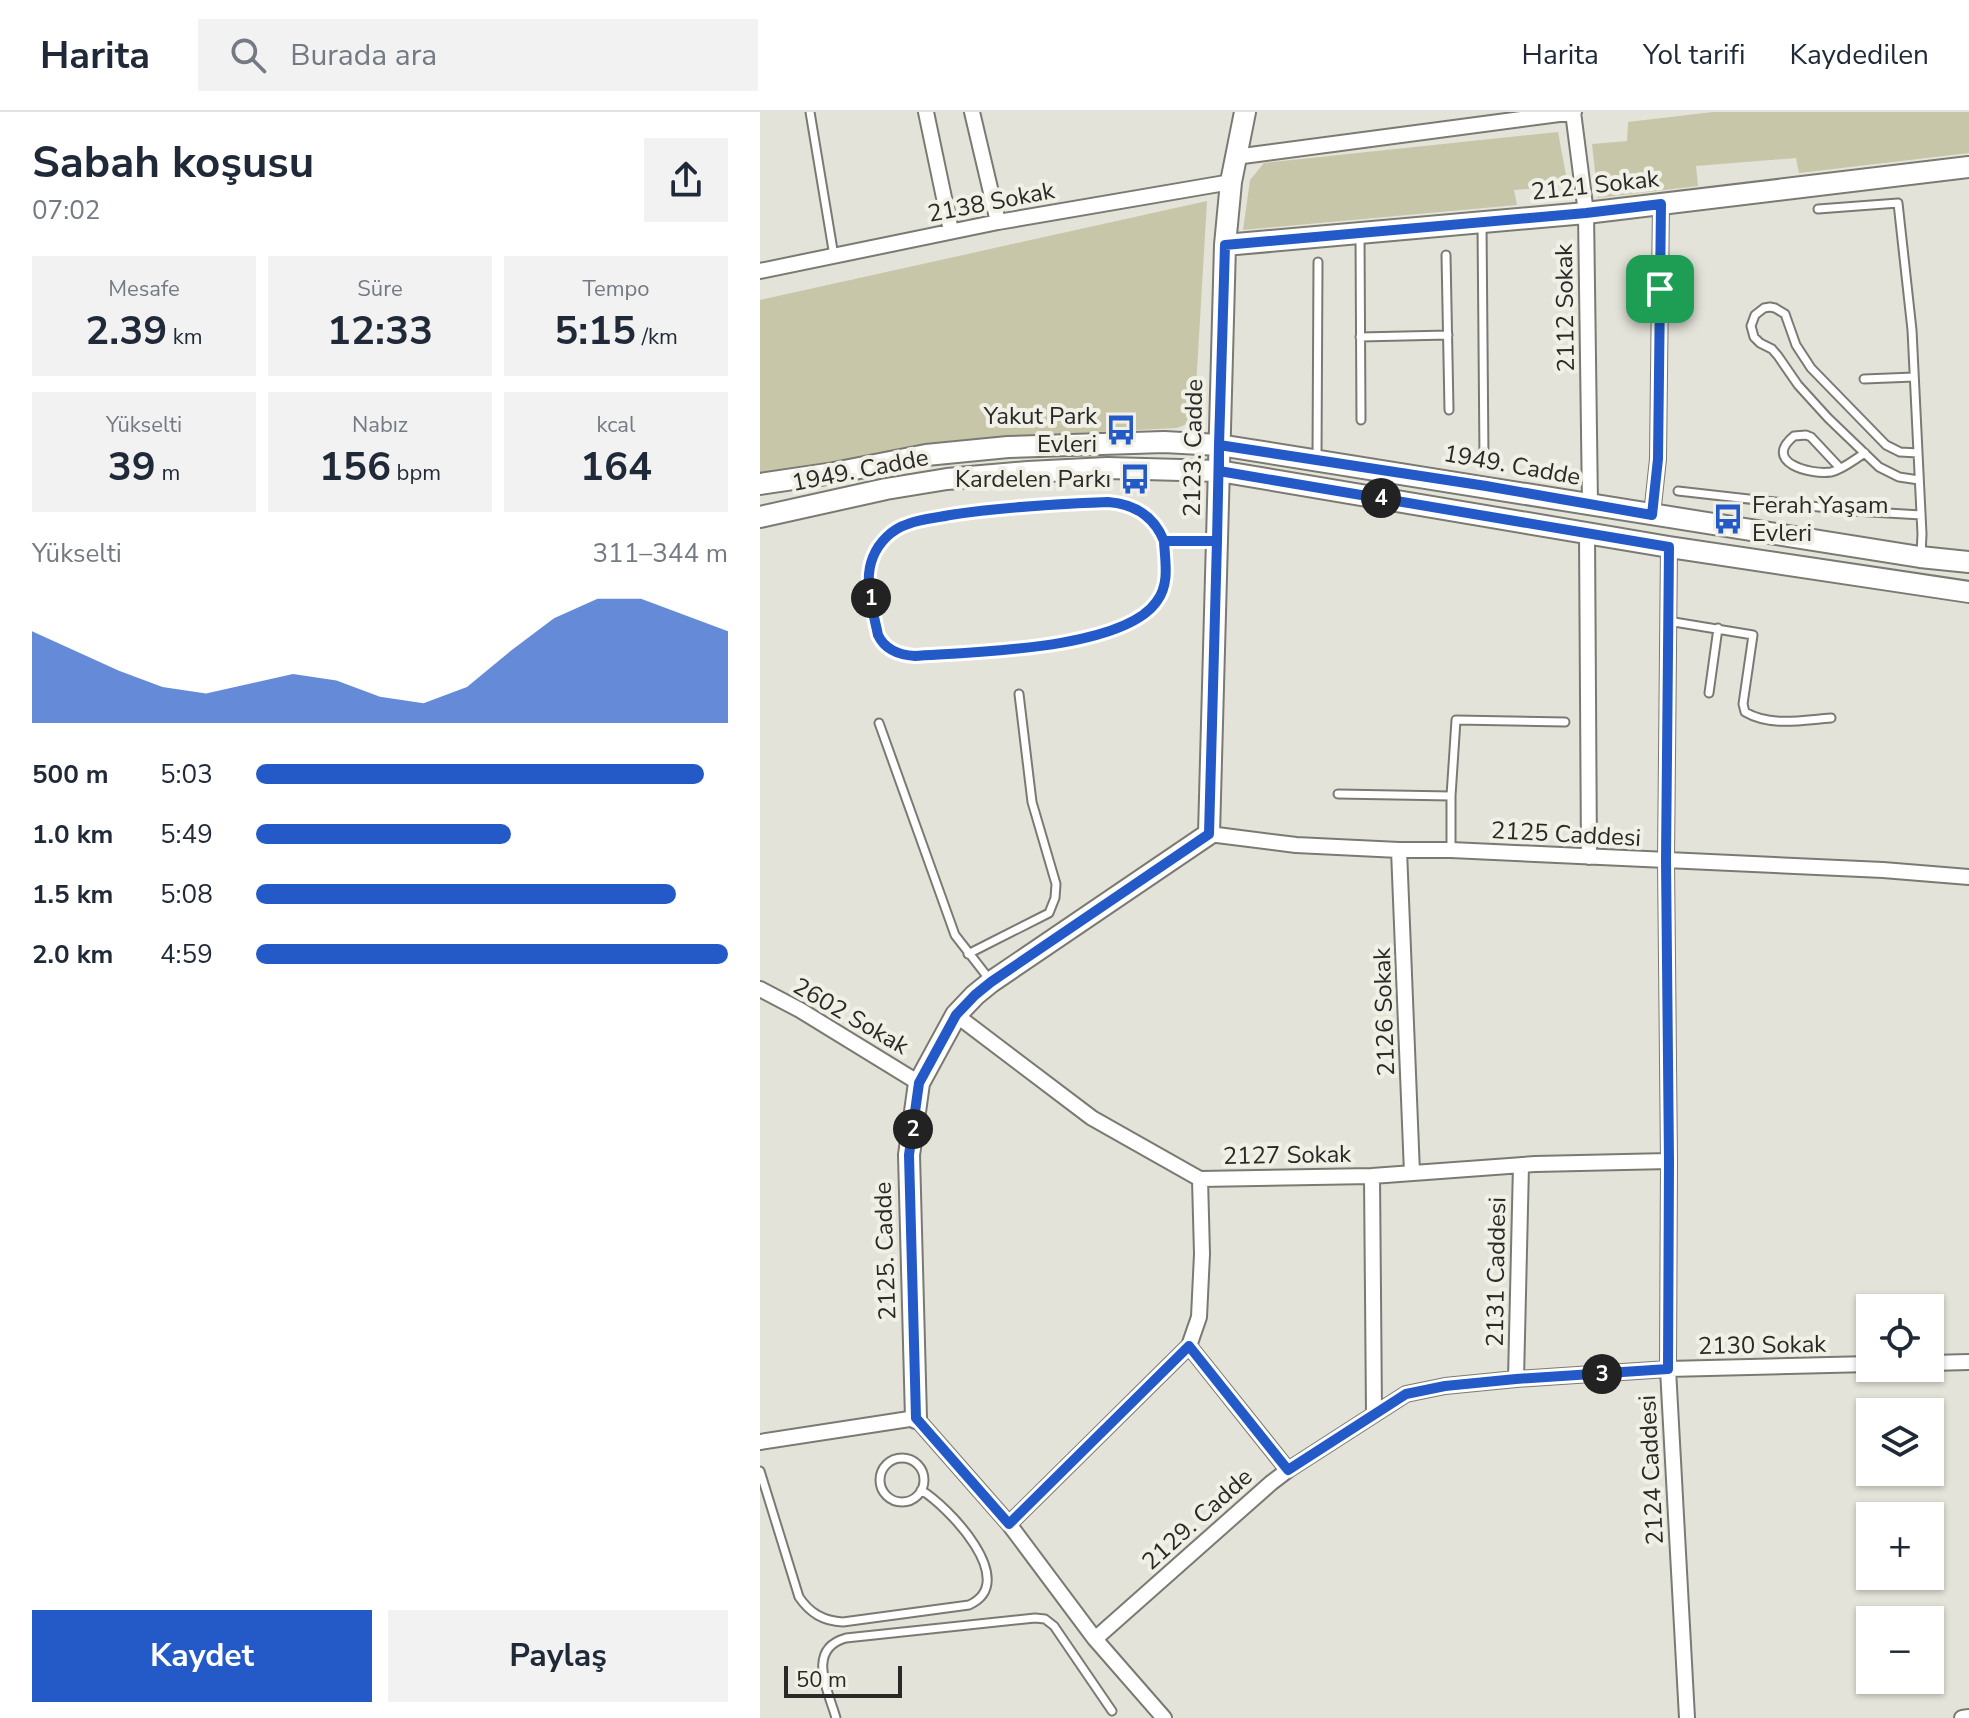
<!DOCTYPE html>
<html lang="tr">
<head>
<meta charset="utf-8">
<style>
  :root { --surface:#fff; --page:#f2f2f3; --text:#1f2937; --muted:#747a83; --line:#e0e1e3; --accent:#245ac7 }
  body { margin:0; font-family:"Nunito Sans",sans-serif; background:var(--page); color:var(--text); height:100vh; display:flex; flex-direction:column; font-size:30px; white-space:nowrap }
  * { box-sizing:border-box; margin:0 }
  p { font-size:26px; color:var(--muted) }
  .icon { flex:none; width:44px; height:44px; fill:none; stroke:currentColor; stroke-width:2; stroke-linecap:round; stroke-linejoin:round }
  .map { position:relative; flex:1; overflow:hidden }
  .sheet { display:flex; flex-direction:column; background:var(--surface); width:760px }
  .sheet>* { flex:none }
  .tools { position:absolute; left:1096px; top:1182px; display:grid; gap:16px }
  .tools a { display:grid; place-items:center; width:88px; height:88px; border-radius:0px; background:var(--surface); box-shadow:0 2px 6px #0004; font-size:40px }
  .scale { position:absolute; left:24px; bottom:20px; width:118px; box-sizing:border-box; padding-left:8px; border:4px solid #2a2926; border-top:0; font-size:22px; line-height:28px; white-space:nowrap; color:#2a2926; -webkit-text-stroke:6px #f1f0e6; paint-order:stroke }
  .pin { position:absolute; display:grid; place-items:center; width:68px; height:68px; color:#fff; margin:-34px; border-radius:16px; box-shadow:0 4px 12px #0006 }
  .km { position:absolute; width:40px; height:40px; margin:-20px; border-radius:50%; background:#222; color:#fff; font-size:22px; line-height:40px; text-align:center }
  .round { display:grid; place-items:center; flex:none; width:84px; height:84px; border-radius:0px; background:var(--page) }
  .overview { display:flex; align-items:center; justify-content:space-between; height:136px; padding:0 32px }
  h1 { font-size:44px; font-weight:700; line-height:60px }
  .figures { display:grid; grid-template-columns:repeat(3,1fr); gap:12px; height:136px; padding:8px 32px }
  .figures div { display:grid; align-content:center; border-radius:0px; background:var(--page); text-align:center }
  .figures b { font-size:40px; font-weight:700 }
  .figures small { font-size:22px; font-weight:400 }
  .figures p { font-size:22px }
  .chart { height:224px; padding:16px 32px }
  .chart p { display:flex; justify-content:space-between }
  .chart svg { width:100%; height:144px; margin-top:8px; fill:var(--accent); opacity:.7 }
  .button { display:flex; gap:16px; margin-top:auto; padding:16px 32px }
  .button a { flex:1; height:92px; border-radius:0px; background:var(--accent); color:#fff; font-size:32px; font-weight:700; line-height:92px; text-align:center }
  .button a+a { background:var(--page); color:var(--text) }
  ul { padding:0 32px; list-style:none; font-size:26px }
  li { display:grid; grid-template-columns:128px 96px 1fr; align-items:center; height:60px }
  li i { height:20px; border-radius:10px; background:var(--accent) }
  header { display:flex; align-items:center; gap:48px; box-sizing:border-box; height:112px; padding:0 40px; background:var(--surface); border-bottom:2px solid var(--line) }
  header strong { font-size:38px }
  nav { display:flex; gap:44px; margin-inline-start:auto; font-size:28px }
  .search { width:560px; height:72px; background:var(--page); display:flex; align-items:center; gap:20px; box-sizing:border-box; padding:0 28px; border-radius:0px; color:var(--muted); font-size:30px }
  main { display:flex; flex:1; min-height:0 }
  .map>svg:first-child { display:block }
  .green { fill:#c8c6a9 }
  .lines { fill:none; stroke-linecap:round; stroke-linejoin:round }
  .lane-casing { stroke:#7b7a72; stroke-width:11 }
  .street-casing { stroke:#7b7a72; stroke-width:18 }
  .secondary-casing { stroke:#7b7a72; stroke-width:24 }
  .lane { stroke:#fff; stroke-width:7 }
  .street { stroke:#fff; stroke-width:14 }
  .secondary { stroke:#fff; stroke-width:20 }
  .route-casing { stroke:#fff; stroke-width:16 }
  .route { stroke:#245ac7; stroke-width:10 }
  .labels { text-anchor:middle; stroke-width:8; stroke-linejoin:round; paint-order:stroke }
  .street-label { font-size:24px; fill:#2a2926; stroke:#f1f0e6 }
  .poi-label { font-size:24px; fill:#2a2926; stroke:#f1f0e6; text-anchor:end }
</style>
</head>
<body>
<header>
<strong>Harita</strong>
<div class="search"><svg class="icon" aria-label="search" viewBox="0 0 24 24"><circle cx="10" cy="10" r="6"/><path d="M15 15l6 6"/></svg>Burada ara</div>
<nav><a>Harita</a><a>Yol tarifi</a><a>Kaydedilen</a></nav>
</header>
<main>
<section class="sheet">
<div class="overview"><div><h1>Sabah koşusu</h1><p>07:02</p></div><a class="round"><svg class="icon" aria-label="share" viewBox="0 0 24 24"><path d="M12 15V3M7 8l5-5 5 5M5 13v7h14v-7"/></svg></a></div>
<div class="figures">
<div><p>Mesafe</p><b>2.39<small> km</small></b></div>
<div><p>Süre</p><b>12:33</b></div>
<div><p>Tempo</p><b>5:15<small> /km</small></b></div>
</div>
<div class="figures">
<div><p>Yükselti</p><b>39<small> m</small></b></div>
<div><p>Nabız</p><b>156<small> bpm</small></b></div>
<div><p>kcal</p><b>164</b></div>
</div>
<div class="chart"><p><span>Yükselti</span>311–344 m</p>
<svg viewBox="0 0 160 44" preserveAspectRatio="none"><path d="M0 44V16L10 22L20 28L30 33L40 35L50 32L60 29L70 31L80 36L90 38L100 33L110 22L120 12L130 6L140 6L150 11L160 16V44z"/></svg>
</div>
<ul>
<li><b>500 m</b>5:03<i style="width:95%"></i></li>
<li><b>1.0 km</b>5:49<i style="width:54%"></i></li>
<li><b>1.5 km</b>5:08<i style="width:89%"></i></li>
<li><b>2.0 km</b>4:59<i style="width:100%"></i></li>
</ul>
<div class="button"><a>Kaydet</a><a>Paylaş</a></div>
</section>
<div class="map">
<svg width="1209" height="1606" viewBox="0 0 1209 1606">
  <rect width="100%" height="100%" fill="#e3e3d9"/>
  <path class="green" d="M953 0H1209V41L1039 61 1036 46 936 54 938 74 838 86 832 32 867 29 868 10Z
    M798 20 808 74 754 78 757 93 483 118 490 68 504 51Z
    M447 89 434 309 417 316 254 324 0 362V188Z"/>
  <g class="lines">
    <g class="lane-casing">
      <path id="lane" d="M50 0 74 144
        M1058 97 1138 91 1152 218 1162 422 1161 443
        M722 112 724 345
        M600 123 601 308
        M686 143 689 298
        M600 225 688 223
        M1104 267 1154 265
        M1158 341 1140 340 1126 333 1051 256 1036 233 1025 202 1015 196 1010 195 1004 196 995 203 991 214 994 225 1000 231 1012 237 1018 244 1038 273 1068 306 1119 355 1139 365 1159 368
        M557 346 558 150
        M1080 356 1051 325 1046 323 1034 324C1002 350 1050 363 1071 360 1082 358 1095 347 1105 341
        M918 379 1094 399 1161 403
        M336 390C363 390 397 399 404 430 405 436 405 443 405 448 407 470 403 489 384 503 375 510 363 514 351 518 302 535 252 537 201 541 184 542 163 547 146 543 133 541 124 535 118 523 113 498 103 469 113 445 119 430 132 417 148 411 161 407 176 406 190 403 238 395 287 394 336 390Z
        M404 429H454
        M908 509 993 523 983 592 985 600C1011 615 1042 608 1071 606
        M949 581 958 516
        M119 611 195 823 230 868
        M578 682 691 684
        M691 738V684L696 608 805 610
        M208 842 289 801 295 786 296 772 272 690 259 582
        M120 1368a22 22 0 1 1 44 0a22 22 0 1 1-44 0Z
        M0 1359 39 1485C50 1501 63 1509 83 1510L209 1493C261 1470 188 1394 161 1378
        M76 1606C68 1578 46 1537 86 1526L275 1506 285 1507 294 1514 352 1599"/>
    </g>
    <g class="street-casing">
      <path id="street" d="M166 0 191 119
        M212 0 238 110
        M813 0 826 101 830 392
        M475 45 814 0
        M0 159 238 110 471 70
        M892 403 898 347 901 92
        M827 421 829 745
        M909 435 906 748 909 1049 908 1257 927 1606
        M449 722 536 733 639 738H691L1123 758 1209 765
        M639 738 652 1061
        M0 877 40 898 159 971
        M196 903 332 1006 440 1067 612 1064 775 1052 909 1049
        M612 1064 614 1301
        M429 1234 528 1358
        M1170 1251 1209 1250
        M756 1267 761 1053
        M0 1330 156 1306 249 1412 335 1527 404 1606
        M249 1412 429 1234 439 1205 442 1142 440 1067
        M335 1527 511 1371 528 1358 646 1282 685 1274 756 1267 908 1257 1110 1252
        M1202 1606 1209 1605"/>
    </g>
    <g class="secondary-casing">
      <path id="secondary" d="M465 133 826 101 1209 55
        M0 372 74 361 166 343 248 335 404 330 459 333 1160 445 1209 450
        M0 405 126 377 187 367 268 360 347 356 459 359 909 435 1209 480
        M156 1306 149 1043 159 971 196 903 215 883 231 870 449 722 465 133 471 70 485 0"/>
    </g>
    <use href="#lane" class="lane"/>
    <use href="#street" class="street"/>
    <use href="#secondary" class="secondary"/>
  </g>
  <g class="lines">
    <g class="route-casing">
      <path id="route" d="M900 177 898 347 892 403 726 374 459 333 457 429H404C394 404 374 392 348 390 296 392 241 395 190 403 176 406 161 407 148 412 132 417 119 430 113 445 103 469 113 498 118 523 125 538 139 543 155 544 212 540 364 538 397 489 410 471 405 450 404 429H457L449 722 231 870 215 883 196 903 159 971 149 1043 156 1306 249 1412 429 1234 528 1358 646 1282 685 1274 756 1267 908 1257 909 1049 906 748 909 435 459 359V333L465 133 826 101 901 92 900 177"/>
    </g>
    <use href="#route" class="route"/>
  </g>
  <defs>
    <g id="bus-bare" transform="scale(2.4)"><path d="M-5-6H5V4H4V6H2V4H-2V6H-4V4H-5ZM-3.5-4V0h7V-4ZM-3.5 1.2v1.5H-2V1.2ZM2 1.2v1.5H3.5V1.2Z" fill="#245ac7" stroke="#f1f0e6" stroke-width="2.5" paint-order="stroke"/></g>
  </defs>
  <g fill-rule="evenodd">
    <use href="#bus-bare" x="361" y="318"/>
    <use href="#bus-bare" x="375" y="367"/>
    <use href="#bus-bare" x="968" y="407"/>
  </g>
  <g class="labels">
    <g class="street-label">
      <text transform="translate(835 73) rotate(-6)" y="8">2121 Sokak</text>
      <text transform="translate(231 90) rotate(-11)" y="8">2138 Sokak</text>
      <text transform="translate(805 196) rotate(-91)" y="8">2112 Sokak</text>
      <text transform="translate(433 336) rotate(-89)" y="8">2123. Cadde</text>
      <text transform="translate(752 353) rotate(10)" y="8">1949. Cadde</text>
      <text transform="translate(100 358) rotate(-11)" y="8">1949. Cadde</text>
      <text transform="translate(806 722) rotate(3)" y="8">2125 Caddesi</text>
      <text transform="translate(624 900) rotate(-92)" y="8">2126 Sokak</text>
      <text transform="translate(91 904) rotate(30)" y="8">2602 Sokak</text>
      <text transform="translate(527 1043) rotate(-1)" y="8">2127 Sokak</text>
      <text transform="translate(125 1139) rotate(-92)" y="8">2125. Cadde</text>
      <text transform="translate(736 1160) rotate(-89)" y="8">2131 Caddesi</text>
      <text transform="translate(1002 1233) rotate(-1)" y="8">2130 Sokak</text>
      <text transform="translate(891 1358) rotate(-93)" y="8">2124 Caddesi</text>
      <text transform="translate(437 1407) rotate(-42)" y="8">2129. Cadde</text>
    </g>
    <g class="poi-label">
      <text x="337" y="312">Yakut Park<tspan x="337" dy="28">Evleri</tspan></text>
      <text x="351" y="375">Kardelen Parkı</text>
      <text x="992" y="401" text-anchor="start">Ferah Yaşam<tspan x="992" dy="28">Evleri</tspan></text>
    </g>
  </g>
</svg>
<div class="tools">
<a><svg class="icon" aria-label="locate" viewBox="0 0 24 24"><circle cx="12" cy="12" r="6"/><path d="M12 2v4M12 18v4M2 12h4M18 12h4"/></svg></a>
<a><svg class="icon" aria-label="layers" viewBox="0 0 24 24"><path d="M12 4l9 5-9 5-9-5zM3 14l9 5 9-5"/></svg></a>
<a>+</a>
<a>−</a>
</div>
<div class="scale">50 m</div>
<div class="pin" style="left:900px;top:177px;background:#1e9e55"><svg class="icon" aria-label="arrive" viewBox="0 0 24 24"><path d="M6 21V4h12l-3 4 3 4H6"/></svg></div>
<b class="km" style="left:111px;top:486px">1</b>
<b class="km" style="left:153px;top:1017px">2</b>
<b class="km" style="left:842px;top:1262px">3</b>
<b class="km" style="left:621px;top:386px">4</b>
</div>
</main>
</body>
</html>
